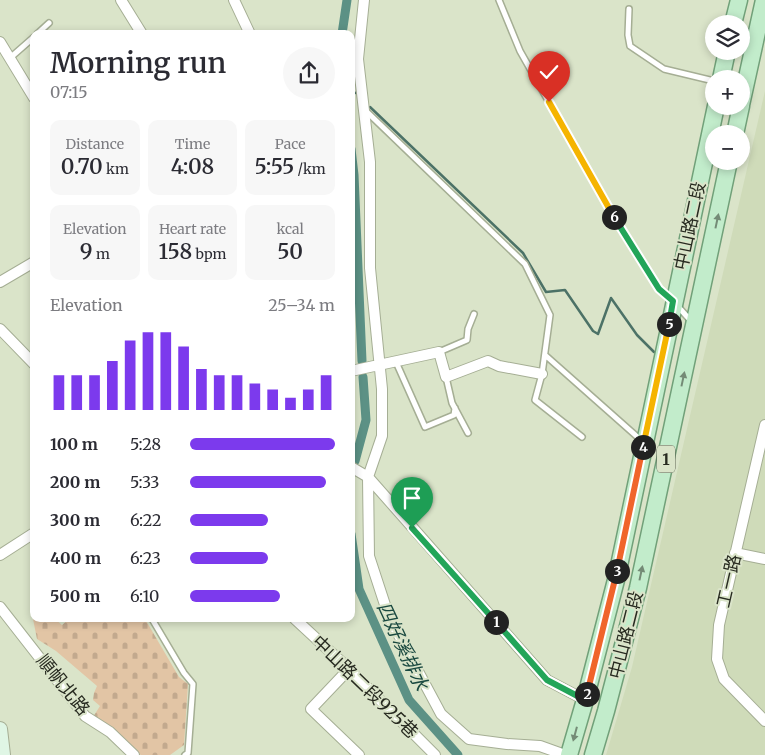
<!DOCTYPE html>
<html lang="en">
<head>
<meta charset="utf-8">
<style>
  :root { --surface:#fff; --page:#f7f7f7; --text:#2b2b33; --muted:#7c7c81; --accent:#7c3aed }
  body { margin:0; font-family:Merriweather,"Noto Sans TC",serif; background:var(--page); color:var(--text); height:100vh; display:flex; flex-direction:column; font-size:19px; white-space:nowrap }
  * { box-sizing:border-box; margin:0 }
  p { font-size:16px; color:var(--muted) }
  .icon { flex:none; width:28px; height:28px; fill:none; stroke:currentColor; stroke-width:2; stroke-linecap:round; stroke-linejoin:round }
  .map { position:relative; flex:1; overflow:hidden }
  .sheet { position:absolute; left:30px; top:30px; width:325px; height:592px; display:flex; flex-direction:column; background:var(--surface); border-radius:10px; box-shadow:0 2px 8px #0003 }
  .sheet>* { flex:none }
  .buttons { position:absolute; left:705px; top:15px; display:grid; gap:10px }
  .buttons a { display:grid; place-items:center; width:45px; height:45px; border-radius:50%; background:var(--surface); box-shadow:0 2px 8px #0003; font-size:25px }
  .pin { position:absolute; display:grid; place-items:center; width:42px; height:42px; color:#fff; margin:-51px -21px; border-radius:50% 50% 50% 0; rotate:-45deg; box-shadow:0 0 5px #0007 }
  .pin .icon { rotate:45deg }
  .km { position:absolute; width:25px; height:25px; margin:-12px; border-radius:50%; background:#222; color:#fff; font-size:14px; line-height:25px; text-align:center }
  .round { display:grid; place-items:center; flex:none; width:52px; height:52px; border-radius:26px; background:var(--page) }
  .summary { display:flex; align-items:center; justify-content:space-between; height:85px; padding:0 20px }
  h1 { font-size:28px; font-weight:600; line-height:38px }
  .stats { display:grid; grid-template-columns:repeat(3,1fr); gap:8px; height:85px; padding:5px 20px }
  .stats div { display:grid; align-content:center; border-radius:10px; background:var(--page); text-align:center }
  .stats b { font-size:21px; font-weight:600 }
  .stats small { font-size:14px; font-weight:400 }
  .stats p { font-size:14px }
  .chart { height:140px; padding:10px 20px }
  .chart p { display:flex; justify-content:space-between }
  .chart svg { width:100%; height:90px; margin-top:5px; stroke:var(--accent); stroke-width:6 }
  ul { padding:0 20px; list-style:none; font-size:16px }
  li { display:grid; grid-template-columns:80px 60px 1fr; align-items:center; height:38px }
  li i { height:12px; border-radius:6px; background:var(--accent) }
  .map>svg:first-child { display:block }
  .built { fill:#cfdbb9 }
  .cemetery { fill:url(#cemetery-stones) }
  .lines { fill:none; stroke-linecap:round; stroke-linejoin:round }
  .stream { stroke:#4c7267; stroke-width:2.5 }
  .canal { stroke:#5c9185; stroke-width:9 }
  .lane-casing { stroke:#a5ae94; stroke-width:8 }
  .street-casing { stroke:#a5ae94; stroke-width:12 }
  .secondary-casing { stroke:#a5ae94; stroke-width:16 }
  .primary-casing { stroke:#71a079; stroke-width:19 }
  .lane { stroke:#fff; stroke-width:5 }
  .street { stroke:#fff; stroke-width:10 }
  .secondary { stroke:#e0f6e5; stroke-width:14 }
  .primary { stroke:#c2eccb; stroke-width:16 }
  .oneway { fill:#748b76 }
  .split-1-casing { stroke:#fff; stroke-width:10 }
  .split-2-casing { stroke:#fff; stroke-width:10 }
  .split-3-casing { stroke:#fff; stroke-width:10 }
  .split-4-casing { stroke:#fff; stroke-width:10 }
  .split-5-casing { stroke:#fff; stroke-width:10 }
  .split-6-casing { stroke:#fff; stroke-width:10 }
  .split-7-casing { stroke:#fff; stroke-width:10 }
  .split-1 { stroke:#22a559; stroke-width:6 }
  .split-2 { stroke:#22a559; stroke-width:6 }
  .split-3 { stroke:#f0652b; stroke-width:6 }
  .split-4 { stroke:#f0652b; stroke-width:6 }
  .split-5 { stroke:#f5b400; stroke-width:6 }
  .split-6 { stroke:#22a559; stroke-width:6 }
  .split-7 { stroke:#f5b400; stroke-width:6 }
  .labels { text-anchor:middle; stroke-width:4; stroke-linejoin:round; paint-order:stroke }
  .shield { fill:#dae4c9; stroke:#5d6253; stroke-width:1 }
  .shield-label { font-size:16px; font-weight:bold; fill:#272a20 }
  .street-label { font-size:18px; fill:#272a20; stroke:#dae4c9 }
  .water-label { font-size:19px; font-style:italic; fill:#1a4940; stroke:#dae4c9 }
</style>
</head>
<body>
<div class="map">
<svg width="765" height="755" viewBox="0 0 765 755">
  <defs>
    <pattern id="cemetery-stones" width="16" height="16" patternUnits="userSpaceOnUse" patternTransform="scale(1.25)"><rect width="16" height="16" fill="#e2c5a5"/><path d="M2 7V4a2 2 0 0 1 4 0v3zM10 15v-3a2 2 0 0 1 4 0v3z" fill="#c2a98e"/></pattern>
  </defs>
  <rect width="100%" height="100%" fill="#dae4c9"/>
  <path class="built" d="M765 91V755H606L632 667Z"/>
  <path class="cemetery" d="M34 616V619H55L62 625 69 619H145L179 677 188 684 184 745 170 755H141L134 751 93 717 100 706 93 700 94 693 97 686 56 651 37 639 33 619Z"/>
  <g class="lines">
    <path class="stream" d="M351 89 355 93
      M370 107 523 253 546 292 565 290 593 331 598 334 611 298 637 335 654 352"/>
    <path class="canal" d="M342 34 347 0
      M351 149 354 175 362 361
      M355 461 366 420 363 377
      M351 534 359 589 409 700 458 755"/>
    <g class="lane-casing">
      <path id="lane" d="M499 0 520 51 622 231 659 289 673 301 691 321
        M629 9 628 35 630 46 664 69 714 81
        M37 34 49 23
        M10 58 34 37
        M366 111 525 264 550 315 542 374 535 400 582 437
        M439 352 467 340 468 329 474 314
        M545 355 642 441
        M396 362 425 427 454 415 455 408
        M446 377 452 403 468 433
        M152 619 184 673 193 684 188 753 185 755"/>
    </g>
    <g class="street-casing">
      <path id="street" d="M121 0 142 34
        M234 0 250 34
        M364 0 358 59 370 162V268L382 389V436L368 477 369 556 389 617 441 714 469 739 507 744 540 746 565 755
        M0 42 34 98
        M0 282 34 262
        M0 329 34 364
        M351 371 439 352 446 377 488 361 499 366 542 374
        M765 425 719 625 717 659 724 679 765 721
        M351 467 368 477 547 680 585 700
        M735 553 765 559
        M0 555 34 533
        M0 607 85 716 110 732 134 755
        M295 619 349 669 435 755
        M349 669 311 709 359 755"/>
    </g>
    <g class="secondary-casing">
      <path id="secondary" d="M0 729 3 755"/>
    </g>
    <g class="primary-casing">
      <path id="primary" d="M733 24 739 0
        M721 79 727 51
        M741 105 764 0
        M735 134 741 106
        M569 755 585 700 616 580 716 106
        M593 755 606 711 638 588 729 161"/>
    </g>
    <use href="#lane" class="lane"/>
    <use href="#street" class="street"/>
    <use href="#secondary" class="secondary"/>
    <use href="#primary" class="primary"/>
  </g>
  <defs><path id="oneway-solid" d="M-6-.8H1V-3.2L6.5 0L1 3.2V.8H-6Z" transform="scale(1.25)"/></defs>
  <g class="oneway">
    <use href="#oneway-solid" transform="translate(717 221) rotate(-78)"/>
    <use href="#oneway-solid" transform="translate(683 379) rotate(-78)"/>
    <use href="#oneway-solid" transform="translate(641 573) rotate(-78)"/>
    <use href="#oneway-solid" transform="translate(575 734) rotate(105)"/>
  </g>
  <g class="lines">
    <g class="split-1-casing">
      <path id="split-1" d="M412 528 496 622"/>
    </g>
    <g class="split-2-casing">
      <path id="split-2" d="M496 622 547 680 585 700 587 694"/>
    </g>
    <g class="split-3-casing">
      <path id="split-3" d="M587 694 617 571"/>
    </g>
    <g class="split-4-casing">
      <path id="split-4" d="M617 571 643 447"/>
    </g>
    <g class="split-5-casing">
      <path id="split-5" d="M643 447 669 324"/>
    </g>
    <g class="split-6-casing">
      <path id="split-6" d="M614 217 659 289 673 301 669 324"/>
    </g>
    <g class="split-7-casing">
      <path id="split-7" d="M549 102 614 217"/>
    </g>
    <use href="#split-1" class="split-1"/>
    <use href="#split-2" class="split-2"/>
    <use href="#split-3" class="split-3"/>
    <use href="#split-4" class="split-4"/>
    <use href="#split-5" class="split-5"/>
    <use href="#split-6" class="split-6"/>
    <use href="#split-7" class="split-7"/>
  </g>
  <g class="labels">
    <rect class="shield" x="657" y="445.5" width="18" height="27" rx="4"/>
    <g class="shield-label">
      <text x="666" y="465">1</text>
    </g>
    <g class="street-label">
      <text transform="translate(690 226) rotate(-78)" y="6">中山路二段</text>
      <text transform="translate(729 581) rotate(-77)" y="6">工一路</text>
      <text transform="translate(626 635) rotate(-76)" y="6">中山路二段</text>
      <text transform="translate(63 685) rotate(51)" y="6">順帆北路</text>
      <text transform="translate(365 687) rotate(44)" y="6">中山路二段925巷</text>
    </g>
    <g class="water-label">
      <text transform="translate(403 646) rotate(65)" y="7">四好溪排水</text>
    </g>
  </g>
</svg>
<div class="buttons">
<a><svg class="icon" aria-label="layers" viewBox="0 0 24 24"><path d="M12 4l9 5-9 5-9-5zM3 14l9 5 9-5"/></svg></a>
<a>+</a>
<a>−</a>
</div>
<div class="pin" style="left:412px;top:528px;background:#1e9e55"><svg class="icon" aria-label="arrive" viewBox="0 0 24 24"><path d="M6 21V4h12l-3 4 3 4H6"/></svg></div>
<div class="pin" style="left:549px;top:102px;background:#d93025"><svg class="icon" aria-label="check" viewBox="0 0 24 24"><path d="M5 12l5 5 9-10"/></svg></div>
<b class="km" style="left:496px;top:622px">1</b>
<b class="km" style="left:587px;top:694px">2</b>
<b class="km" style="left:617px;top:571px">3</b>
<b class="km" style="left:643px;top:447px">4</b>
<b class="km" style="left:669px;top:324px">5</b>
<b class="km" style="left:614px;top:217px">6</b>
<section class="sheet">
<div class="summary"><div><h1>Morning run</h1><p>07:15</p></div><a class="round"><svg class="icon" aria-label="share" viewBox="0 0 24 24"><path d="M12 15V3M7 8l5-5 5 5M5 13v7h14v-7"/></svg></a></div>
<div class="stats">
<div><p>Distance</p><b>0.70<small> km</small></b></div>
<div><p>Time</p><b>4:08</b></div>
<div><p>Pace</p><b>5:55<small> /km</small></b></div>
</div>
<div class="stats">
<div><p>Elevation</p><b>9<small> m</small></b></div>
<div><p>Heart rate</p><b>158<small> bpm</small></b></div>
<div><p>kcal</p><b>50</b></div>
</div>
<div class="chart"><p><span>Elevation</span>25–34 m</p>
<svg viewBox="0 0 160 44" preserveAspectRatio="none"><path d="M5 44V27M15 44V27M25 44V27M35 44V20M45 44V10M55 44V6M65 44V6M75 44V13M85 44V24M95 44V27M105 44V27M115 44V31M125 44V34M135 44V38M145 44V34M155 44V27"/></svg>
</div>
<ul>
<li><b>100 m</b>5:28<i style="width:100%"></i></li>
<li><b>200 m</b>5:33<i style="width:94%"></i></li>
<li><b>300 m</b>6:22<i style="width:54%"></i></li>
<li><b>400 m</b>6:23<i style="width:54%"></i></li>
<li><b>500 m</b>6:10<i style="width:62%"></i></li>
</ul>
</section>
</div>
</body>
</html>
